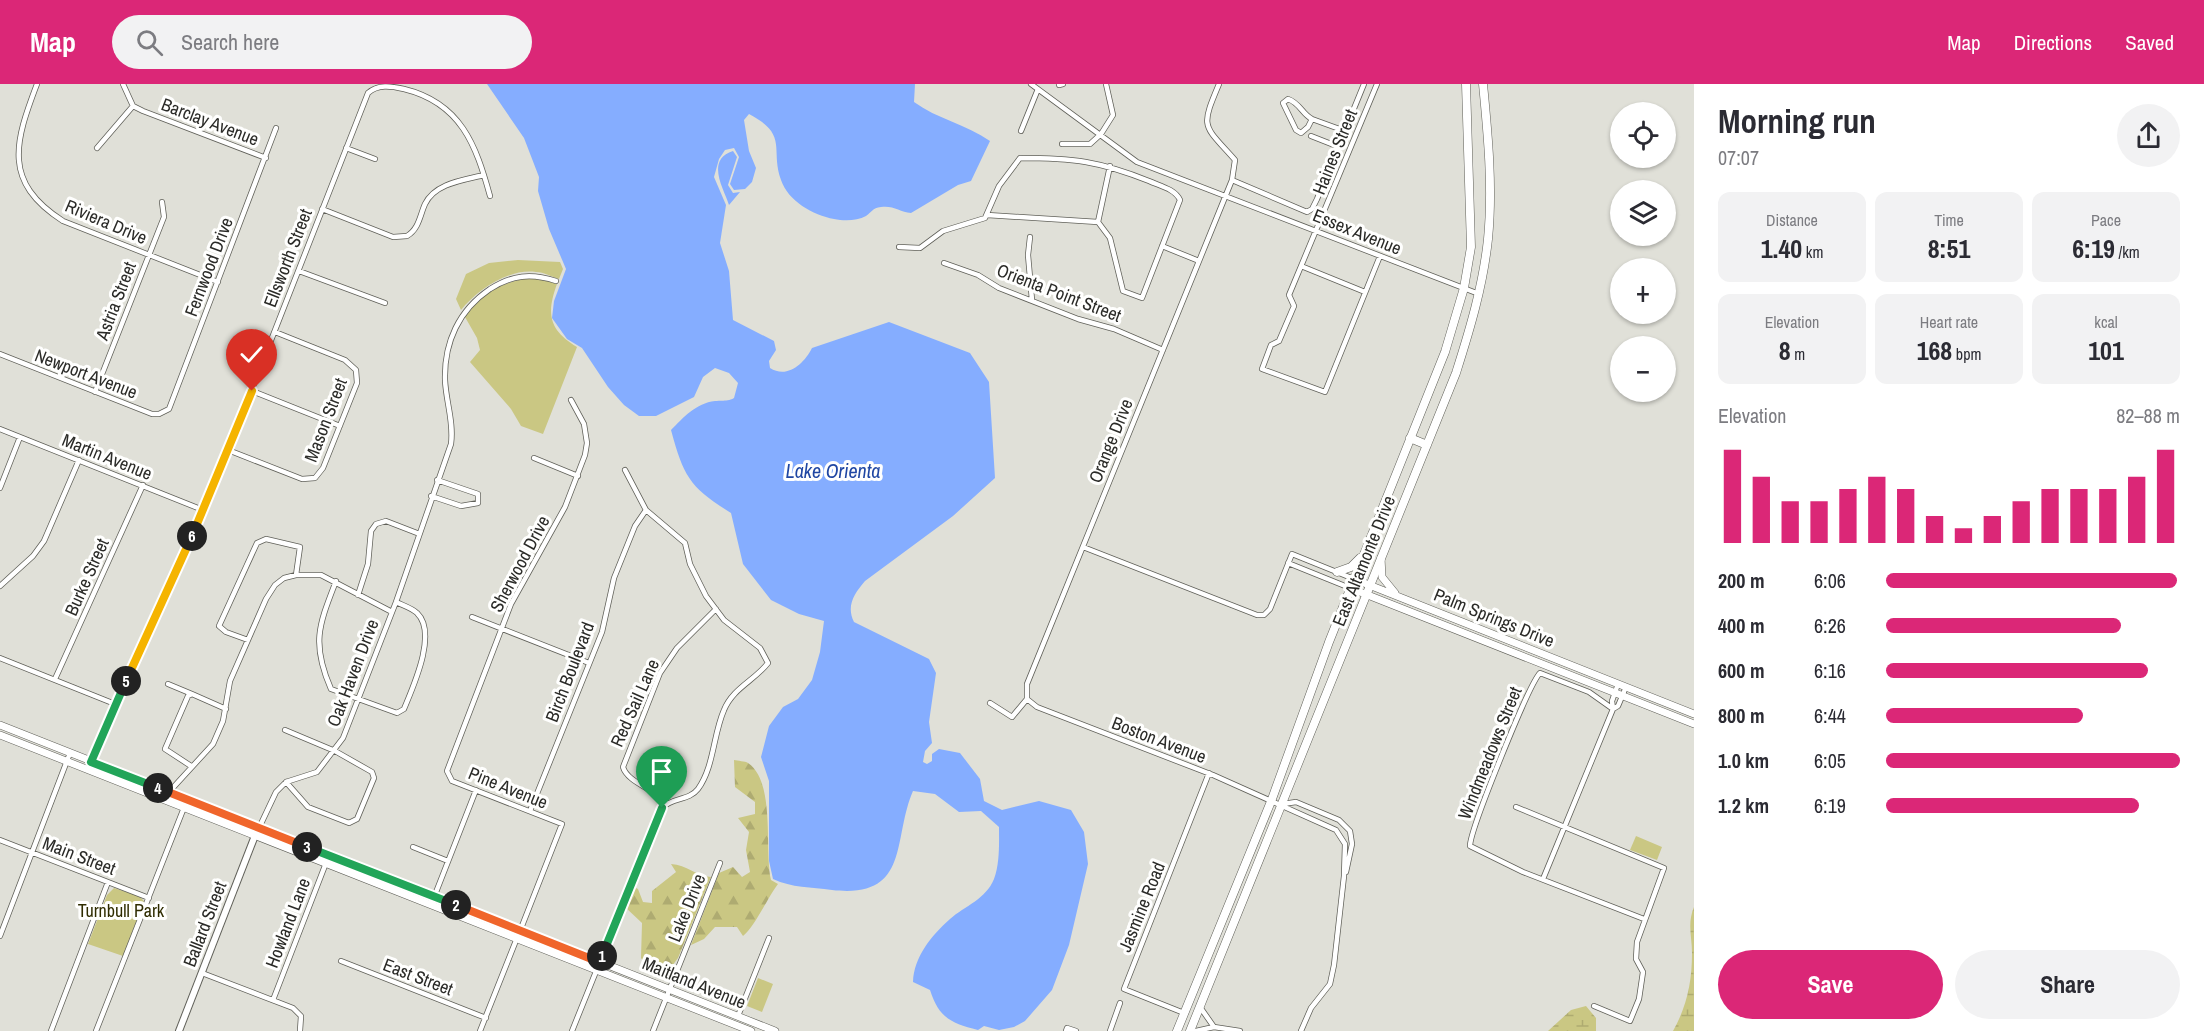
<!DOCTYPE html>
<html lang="en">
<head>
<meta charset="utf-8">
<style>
  :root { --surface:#fff; --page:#f2f2f3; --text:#2b2b33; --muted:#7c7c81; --accent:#db2777 }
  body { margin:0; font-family:"Archivo Narrow",sans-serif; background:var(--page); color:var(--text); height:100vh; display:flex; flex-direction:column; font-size:22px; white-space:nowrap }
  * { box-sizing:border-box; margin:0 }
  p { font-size:20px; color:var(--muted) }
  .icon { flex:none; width:33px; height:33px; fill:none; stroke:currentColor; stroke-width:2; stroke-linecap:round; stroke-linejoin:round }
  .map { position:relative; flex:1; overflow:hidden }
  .details { display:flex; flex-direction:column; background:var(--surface); width:510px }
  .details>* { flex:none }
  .tools { position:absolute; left:1610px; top:18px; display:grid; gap:12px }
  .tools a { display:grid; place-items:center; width:66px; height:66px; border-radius:50%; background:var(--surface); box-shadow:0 2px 4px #0004; font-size:30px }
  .pin { position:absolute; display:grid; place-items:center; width:51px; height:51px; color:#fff; margin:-62px -26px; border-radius:50% 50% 50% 0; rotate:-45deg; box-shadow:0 0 6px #0007 }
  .pin .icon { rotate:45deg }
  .km { position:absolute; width:30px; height:30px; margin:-15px; border-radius:50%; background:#222; color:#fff; font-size:16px; line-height:30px; text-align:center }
  .round { display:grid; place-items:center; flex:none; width:63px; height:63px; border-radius:32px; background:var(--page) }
  .headline { display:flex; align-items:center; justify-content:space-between; height:102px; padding:0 24px }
  h1 { font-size:33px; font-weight:700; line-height:45px }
  .figures { display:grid; grid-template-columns:repeat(3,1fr); gap:9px; height:102px; padding:6px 24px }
  .figures div { display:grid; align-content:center; border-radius:12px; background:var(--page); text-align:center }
  .figures b { font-size:26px; font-weight:700 }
  .figures small { font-size:16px; font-weight:400 }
  .figures p { font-size:16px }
  .chart { height:168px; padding:12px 24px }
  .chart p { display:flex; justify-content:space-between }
  .chart svg { width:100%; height:108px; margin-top:6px; stroke:var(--accent); stroke-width:6 }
  .button { display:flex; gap:12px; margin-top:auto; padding:12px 24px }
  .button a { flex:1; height:69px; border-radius:36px; background:var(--accent); color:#fff; font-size:24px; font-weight:700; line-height:69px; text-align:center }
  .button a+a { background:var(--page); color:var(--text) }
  ul { padding:0 24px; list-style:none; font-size:20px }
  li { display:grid; grid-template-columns:96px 72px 1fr; align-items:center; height:45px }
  li i { height:15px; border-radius:8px; background:var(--accent) }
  header { display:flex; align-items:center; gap:36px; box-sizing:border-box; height:84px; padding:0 30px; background:var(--accent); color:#fff }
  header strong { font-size:28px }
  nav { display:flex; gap:33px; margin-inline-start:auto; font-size:21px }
  .search { width:420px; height:54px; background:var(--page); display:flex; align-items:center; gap:15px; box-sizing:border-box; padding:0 21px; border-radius:33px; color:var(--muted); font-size:22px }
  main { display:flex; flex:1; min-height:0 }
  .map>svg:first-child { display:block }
  .green { fill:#cac783 }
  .forest { fill:url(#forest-firs) }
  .wetland { fill:url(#wetland-marsh) }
  .water { fill:#85adff }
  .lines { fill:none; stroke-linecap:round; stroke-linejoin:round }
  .minor-casing { stroke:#606059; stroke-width:6 }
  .tertiary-casing { stroke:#606059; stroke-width:8 }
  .secondary-casing { stroke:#606059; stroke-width:8 }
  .primary-casing { stroke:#606059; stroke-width:9 }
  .minor { stroke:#fff; stroke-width:4.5 }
  .tertiary { stroke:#fff; stroke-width:6 }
  .secondary { stroke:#fff; stroke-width:7 }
  .primary { stroke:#fff; stroke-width:8 }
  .split-1-casing { stroke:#fff; stroke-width:12 }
  .split-2-casing { stroke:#fff; stroke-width:12 }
  .split-3-casing { stroke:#fff; stroke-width:12 }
  .split-4-casing { stroke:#fff; stroke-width:12 }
  .split-5-casing { stroke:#fff; stroke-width:12 }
  .split-6-casing { stroke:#fff; stroke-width:12 }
  .split-7-casing { stroke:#fff; stroke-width:12 }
  .split-1 { stroke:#22a559; stroke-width:8 }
  .split-2 { stroke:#f0652b; stroke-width:8 }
  .split-3 { stroke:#22a559; stroke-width:8 }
  .split-4 { stroke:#f0652b; stroke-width:8 }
  .split-5 { stroke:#22a559; stroke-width:8 }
  .split-6 { stroke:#f5b400; stroke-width:8 }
  .split-7 { stroke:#f5b400; stroke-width:8 }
  .labels { text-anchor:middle; stroke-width:6; stroke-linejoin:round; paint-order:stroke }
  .street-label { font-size:18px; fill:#2b2b28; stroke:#fffffe }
  .park-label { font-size:18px; fill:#2f2c00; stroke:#fffffe }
  .water-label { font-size:20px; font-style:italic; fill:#2047a3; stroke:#fffffe }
</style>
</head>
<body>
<header>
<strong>Map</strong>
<div class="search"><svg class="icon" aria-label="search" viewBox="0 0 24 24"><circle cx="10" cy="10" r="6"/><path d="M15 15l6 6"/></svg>Search here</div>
<nav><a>Map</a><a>Directions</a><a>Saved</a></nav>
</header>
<main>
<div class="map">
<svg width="1694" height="947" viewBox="0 0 1694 947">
  <defs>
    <pattern id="forest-firs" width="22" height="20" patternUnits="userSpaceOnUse" patternTransform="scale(1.5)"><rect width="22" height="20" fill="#cac783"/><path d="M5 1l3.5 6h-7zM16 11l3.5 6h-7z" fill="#aeab71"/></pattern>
    <pattern id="wetland-marsh" width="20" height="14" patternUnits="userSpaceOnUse" patternTransform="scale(1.5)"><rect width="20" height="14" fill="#cac783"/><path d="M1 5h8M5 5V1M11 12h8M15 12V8" fill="none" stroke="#aeab71"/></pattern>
  </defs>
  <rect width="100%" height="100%" fill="#e0e0d8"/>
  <path class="green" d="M518 176 560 178 563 185 559 195C552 193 544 188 536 188 509 184 477 206 461 226L456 215 466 190 489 179Z
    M535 193 557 200C546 230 549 246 577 263L543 350 521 342 511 325 470 278 480 266 477 254 465 233C478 208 509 196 535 193Z
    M1636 752 1662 763 1657 776 1630 766Z
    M114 804 139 812 144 817 123 872 88 860 107 811Z
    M758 894 773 900 762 928 747 922Z"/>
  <path class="forest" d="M734 676C738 677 745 677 748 679 776 698 764 766 771 796L778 800C768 813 754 844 743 852L737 843H715L704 855 691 861 719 789 733 783 742 793 750 788 746 766 749 748 738 734 755 730V718L735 703Z
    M671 780C687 781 696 792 711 793L678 874 669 886 646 881 641 874 642 839 625 823 634 803 638 805 643 818 652 819V807L676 788Z"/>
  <path class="wetland" d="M1694 823V947H1673C1687 922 1692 898 1692 869 1692 852 1687 840 1694 823Z
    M1586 922 1596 934V947H1548L1571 926Z"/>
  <path class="water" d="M487 0H915L914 18C937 35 966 40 990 57L971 97 958 101 911 129C900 128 893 121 881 123 872 124 872 128 866 132 857 137 844 137 834 135 813 131 788 117 781 96 770 65 789 51 749 30L744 36 749 67 756 84 752 98 745 105 734 106 730 100 739 73 734 64 725 66 719 75 714 93 726 121 720 159 729 187 733 236 774 257 776 266 769 277 770 284C787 295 804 280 812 264L889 238 970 269 989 298 995 394 953 432 865 497C854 510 846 522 854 538L929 575 936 589 929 638 932 659 925 667 923 678 927 680 932 677V670L939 665 960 669 980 695 984 717 1002 726 1039 717 1071 726 1084 748 1088 780 1069 861 1052 906 1025 937 1014 943 999 946 984 942 978 946C951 939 939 934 930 906L913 898C914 873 931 852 950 835 965 822 986 815 994 795 1000 779 999 759 999 743L981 727 959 728 935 710 913 707C892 755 911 815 832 806 811 803 792 804 773 795L769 777V697L761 673 769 642 783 623 798 615 812 596 820 568 824 537 799 530 771 516 743 480 731 429C690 403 684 394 671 346 683 334 696 319 715 317 723 316 727 318 734 314L738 299 729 289 715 284 703 293 694 313 656 332H639L624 321 608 303 582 264 567 255 552 234 554 217 566 185 549 145 538 107 539 93 524 54Z
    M733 67 737 73 728 101 733 109 740 108 729 121C724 105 705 76 733 67Z"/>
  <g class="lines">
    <g class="minor-casing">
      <path id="minor" d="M37 0C15 58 2 98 63 137L218 198
        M123 0 133 22 143 27 266 74
        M1031 0 1137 78 1479 210
        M1219 0C1200 45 1203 40 1235 76L1232 96 1307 128 1312 125 1317 115 1364 0
        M1377 0 1289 211 1294 222 1279 257 1271 261 1262 285 1325 308 1380 172
        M1059 1 1063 0
        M1312 35 1308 43 1301 49 1296 46 1283 19 1288 15C1300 19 1302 30 1312 35L1345 47
        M1021 47 1038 5
        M1311 52 1339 63
        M1062 60H1090L1101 50 1113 31 1106 0
        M97 64 133 22
        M346 64 375 75
        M322 125 393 153 407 152C419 145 420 131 425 120 435 99 464 96 484 91
        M987 131 1098 138
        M1030 153 1028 171 1032 216
        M1162 162 1199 177
        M899 163 920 164 943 147 985 134 999 102 1020 74C1073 74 1099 77 1149 97 1160 102 1175 105 1180 116L1142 214 1123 207 1110 154 1098 138 1110 82
        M944 179 978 191 999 204 1078 235 1114 245 1163 266
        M1301 182 1365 208
        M299 187 385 219
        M0 270 152 330H159L169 325 276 44
        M252 307 340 342
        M95 308 164 133 162 118
        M0 345 203 426
        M228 366 302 395 315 394 323 384 357 299 356 286 345 276 275 248
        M534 374 578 392
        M0 404 20 353
        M431 412 461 422 478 419V410L437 396
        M1083 463 1257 531H1264L1270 525 1292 470 1354 495
        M1288 479 1350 504
        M336 497C319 541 311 559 331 605L397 629 404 625C413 603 438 549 417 529 412 524 402 521 396 518
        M0 502 33 472 44 457 79 376
        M358 511 368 480 371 447 376 440 386 437 417 449
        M472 533 589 579
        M248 556 226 548 219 542 257 459 266 455 300 463 296 491
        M0 574 115 620
        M55 595 143 401
        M168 600 192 610
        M1027 615V600L1232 96
        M1027 615 1037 623 1213 691 1336 746 1345 760 1344 792 1334 881 1330 900 1311 924 1301 947
        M990 619 1012 633 1027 615
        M1613 625 1589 608 1540 589C1529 600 1470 746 1470 762L1523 788 1644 835
        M1613 625 1612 617 1618 600
        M285 646 335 667 372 688 374 694 357 735 349 739 308 723 286 698
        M191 682 165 665 188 612 192 610 226 625
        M88 686 228 366 368 9C378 0 391 2 404 5 461 19 476 61 490 112
        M169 708 213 660 223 637 230 597 266 515 275 501 284 494 296 491H321L392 528
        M667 719C654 705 627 698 623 683L660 589 677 564 716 525
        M1283 720 1296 718 1339 736 1350 747 1352 760 1346 788
        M1516 723 1664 784 1637 858 1636 875 1643 888 1639 915 1630 937 1594 922
        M530 727 602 548 614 494 635 442 646 426
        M259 744 276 708 286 698 317 688 343 654 396 518 451 360C454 338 446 318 445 296 444 258 459 226 490 205 512 191 531 189 556 197
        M0 756 149 814
        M413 763 448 777
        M1543 795 1613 625 1618 622 1626 603
        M431 821 476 706
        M520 847 562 740 452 697 447 687 511 520 565 423 585 371 587 359 584 340 571 316
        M0 852 70 669
        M341 877 486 934
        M202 889 293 924 301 932 300 947
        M273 916 326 779
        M1200 923 1214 943
        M1184 929 1124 905 1209 689
        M738 932 769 854
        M51 947 108 798
        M96 947 187 716
        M480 947 517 854
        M572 947 662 724C672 713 689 717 698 705 714 683 713 651 724 626 733 604 754 597 768 579L760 564 724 536 706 512 690 480 685 459 646 426 625 386
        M653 947 720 779
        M1066 947 1067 944 1076 947
        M1110 947 1120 919
        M1196 947 1214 943 1240 947"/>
    </g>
    <g class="tertiary-casing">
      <path id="tertiary" d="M179 947 256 749"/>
    </g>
    <g class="secondary-casing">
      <path id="secondary" d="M1381 474 1382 493 1395 509
        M1354 495 1694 630
        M1350 504 1694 640
        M0 641 775 947
        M0 651 751 947"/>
    </g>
    <g class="primary-casing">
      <path id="primary" d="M1410 354 1427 361
        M1337 488 1351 483 1360 474
        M1177 947 1272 715 1329 558 1445 268 1464 204 1471 163 1466 0
        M1190 947 1456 289C1470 245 1483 202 1488 155 1493 104 1488 51 1483 0"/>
    </g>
    <use href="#minor" class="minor"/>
    <use href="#tertiary" class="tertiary"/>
    <use href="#secondary" class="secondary"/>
    <use href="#primary" class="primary"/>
  </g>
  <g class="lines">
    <g class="split-1-casing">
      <path id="split-1" d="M602 872 662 724"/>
    </g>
    <g class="split-2-casing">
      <path id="split-2" d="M456 821 599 878 602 872"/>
    </g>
    <g class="split-3-casing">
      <path id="split-3" d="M307 763 456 821"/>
    </g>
    <g class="split-4-casing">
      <path id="split-4" d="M158 704 307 763"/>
    </g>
    <g class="split-5-casing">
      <path id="split-5" d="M126 597 91 678 158 704"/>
    </g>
    <g class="split-6-casing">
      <path id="split-6" d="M126 597 192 452"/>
    </g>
    <g class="split-7-casing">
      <path id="split-7" d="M192 452 252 307"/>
    </g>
    <use href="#split-1" class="split-1"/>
    <use href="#split-2" class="split-2"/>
    <use href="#split-3" class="split-3"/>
    <use href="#split-4" class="split-4"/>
    <use href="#split-5" class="split-5"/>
    <use href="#split-6" class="split-6"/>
    <use href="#split-7" class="split-7"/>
  </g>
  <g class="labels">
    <g class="street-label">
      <text transform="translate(210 38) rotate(21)" y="6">Barclay Avenue</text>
      <text transform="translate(1335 68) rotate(-68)" y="6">Haines Street</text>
      <text transform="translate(106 138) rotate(23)" y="6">Riviera Drive</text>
      <text transform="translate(1357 148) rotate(22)" y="6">Essex Avenue</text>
      <text transform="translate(288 174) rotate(-69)" y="6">Ellsworth Street</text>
      <text transform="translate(209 183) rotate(-69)" y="6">Fernwood Drive</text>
      <text transform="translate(1059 209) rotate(21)" y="6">Orienta Point Street</text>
      <text transform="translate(116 217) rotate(-69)" y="6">Astria Street</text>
      <text transform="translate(86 290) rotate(21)" y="6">Newport Avenue</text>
      <text transform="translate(326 336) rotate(-69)" y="6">Mason Street</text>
      <text transform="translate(1111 357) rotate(-68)" y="6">Orange Drive</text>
      <text transform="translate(107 373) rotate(22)" y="6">Martin Avenue</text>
      <text transform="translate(1364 477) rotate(-68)" y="6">East Altamonte Drive</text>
      <text transform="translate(520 480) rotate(-62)" y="6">Sherwood Drive</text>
      <text transform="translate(87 493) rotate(-66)" y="6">Burke Street</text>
      <text transform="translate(1494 534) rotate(22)" y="6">Palm Springs Drive</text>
      <text transform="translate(570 588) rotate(-69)" y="6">Birch Boulevard</text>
      <text transform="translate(353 589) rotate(-69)" y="6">Oak Haven Drive</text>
      <text transform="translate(635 619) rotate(-66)" y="6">Red Sail Lane</text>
      <text transform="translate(1159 656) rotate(21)" y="6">Boston Avenue</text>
      <text transform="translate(1490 669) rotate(-68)" y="6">Windmeadows Street</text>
      <text transform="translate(508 704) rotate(22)" y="6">Pine Avenue</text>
      <text transform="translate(79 772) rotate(21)" y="6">Main Street</text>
      <text transform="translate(1142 823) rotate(-68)" y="6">Jasmine Road</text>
      <text transform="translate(687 824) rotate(-68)" y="6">Lake Drive</text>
      <text transform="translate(288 839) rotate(-69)" y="6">Howland Lane</text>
      <text transform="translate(205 840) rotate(-69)" y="6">Ballard Street</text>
      <text transform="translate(418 893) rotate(21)" y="6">East Street</text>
      <text transform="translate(694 899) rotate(22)" y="6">Maitland Avenue</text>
    </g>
    <g class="park-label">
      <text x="121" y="833">Turnbull Park</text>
    </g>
    <g class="water-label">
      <text x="833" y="394">Lake Orienta</text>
    </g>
  </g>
</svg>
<div class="tools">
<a><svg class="icon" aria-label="locate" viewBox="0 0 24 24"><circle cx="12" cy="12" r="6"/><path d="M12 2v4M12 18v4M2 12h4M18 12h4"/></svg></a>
<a><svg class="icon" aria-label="layers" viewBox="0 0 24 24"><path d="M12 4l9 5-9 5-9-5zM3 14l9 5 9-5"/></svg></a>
<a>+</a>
<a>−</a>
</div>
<div class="pin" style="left:662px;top:724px;background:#1e9e55"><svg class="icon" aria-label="arrive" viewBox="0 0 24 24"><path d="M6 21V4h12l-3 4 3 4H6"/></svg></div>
<div class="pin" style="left:252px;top:307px;background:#d93025"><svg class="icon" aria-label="check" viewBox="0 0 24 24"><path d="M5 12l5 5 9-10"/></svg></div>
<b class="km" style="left:602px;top:872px">1</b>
<b class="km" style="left:456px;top:821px">2</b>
<b class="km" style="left:307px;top:763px">3</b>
<b class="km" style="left:158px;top:704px">4</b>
<b class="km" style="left:126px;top:597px">5</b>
<b class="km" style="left:192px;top:452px">6</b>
</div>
<section class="details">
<div class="headline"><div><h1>Morning run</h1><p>07:07</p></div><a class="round"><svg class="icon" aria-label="share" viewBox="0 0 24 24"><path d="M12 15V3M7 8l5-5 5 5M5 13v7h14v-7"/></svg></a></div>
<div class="figures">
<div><p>Distance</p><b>1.40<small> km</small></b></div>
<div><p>Time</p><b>8:51</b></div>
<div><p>Pace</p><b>6:19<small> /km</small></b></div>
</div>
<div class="figures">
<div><p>Elevation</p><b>8<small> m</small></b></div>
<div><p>Heart rate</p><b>168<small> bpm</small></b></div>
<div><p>kcal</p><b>101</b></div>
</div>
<div class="chart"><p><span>Elevation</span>82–88 m</p>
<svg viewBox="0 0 160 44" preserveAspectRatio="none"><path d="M5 44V6M15 44V17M25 44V27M35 44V27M45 44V22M55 44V17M65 44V22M75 44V33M85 44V38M95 44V33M105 44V27M115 44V22M125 44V22M135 44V22M145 44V17M155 44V6"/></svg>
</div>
<ul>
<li><b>200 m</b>6:06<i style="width:99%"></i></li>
<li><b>400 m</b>6:26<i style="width:80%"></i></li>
<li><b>600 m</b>6:16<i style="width:89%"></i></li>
<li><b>800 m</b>6:44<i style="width:67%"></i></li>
<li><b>1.0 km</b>6:05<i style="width:100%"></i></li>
<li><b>1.2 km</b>6:19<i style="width:86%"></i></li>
</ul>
<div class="button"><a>Save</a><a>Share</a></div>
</section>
</main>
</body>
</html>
